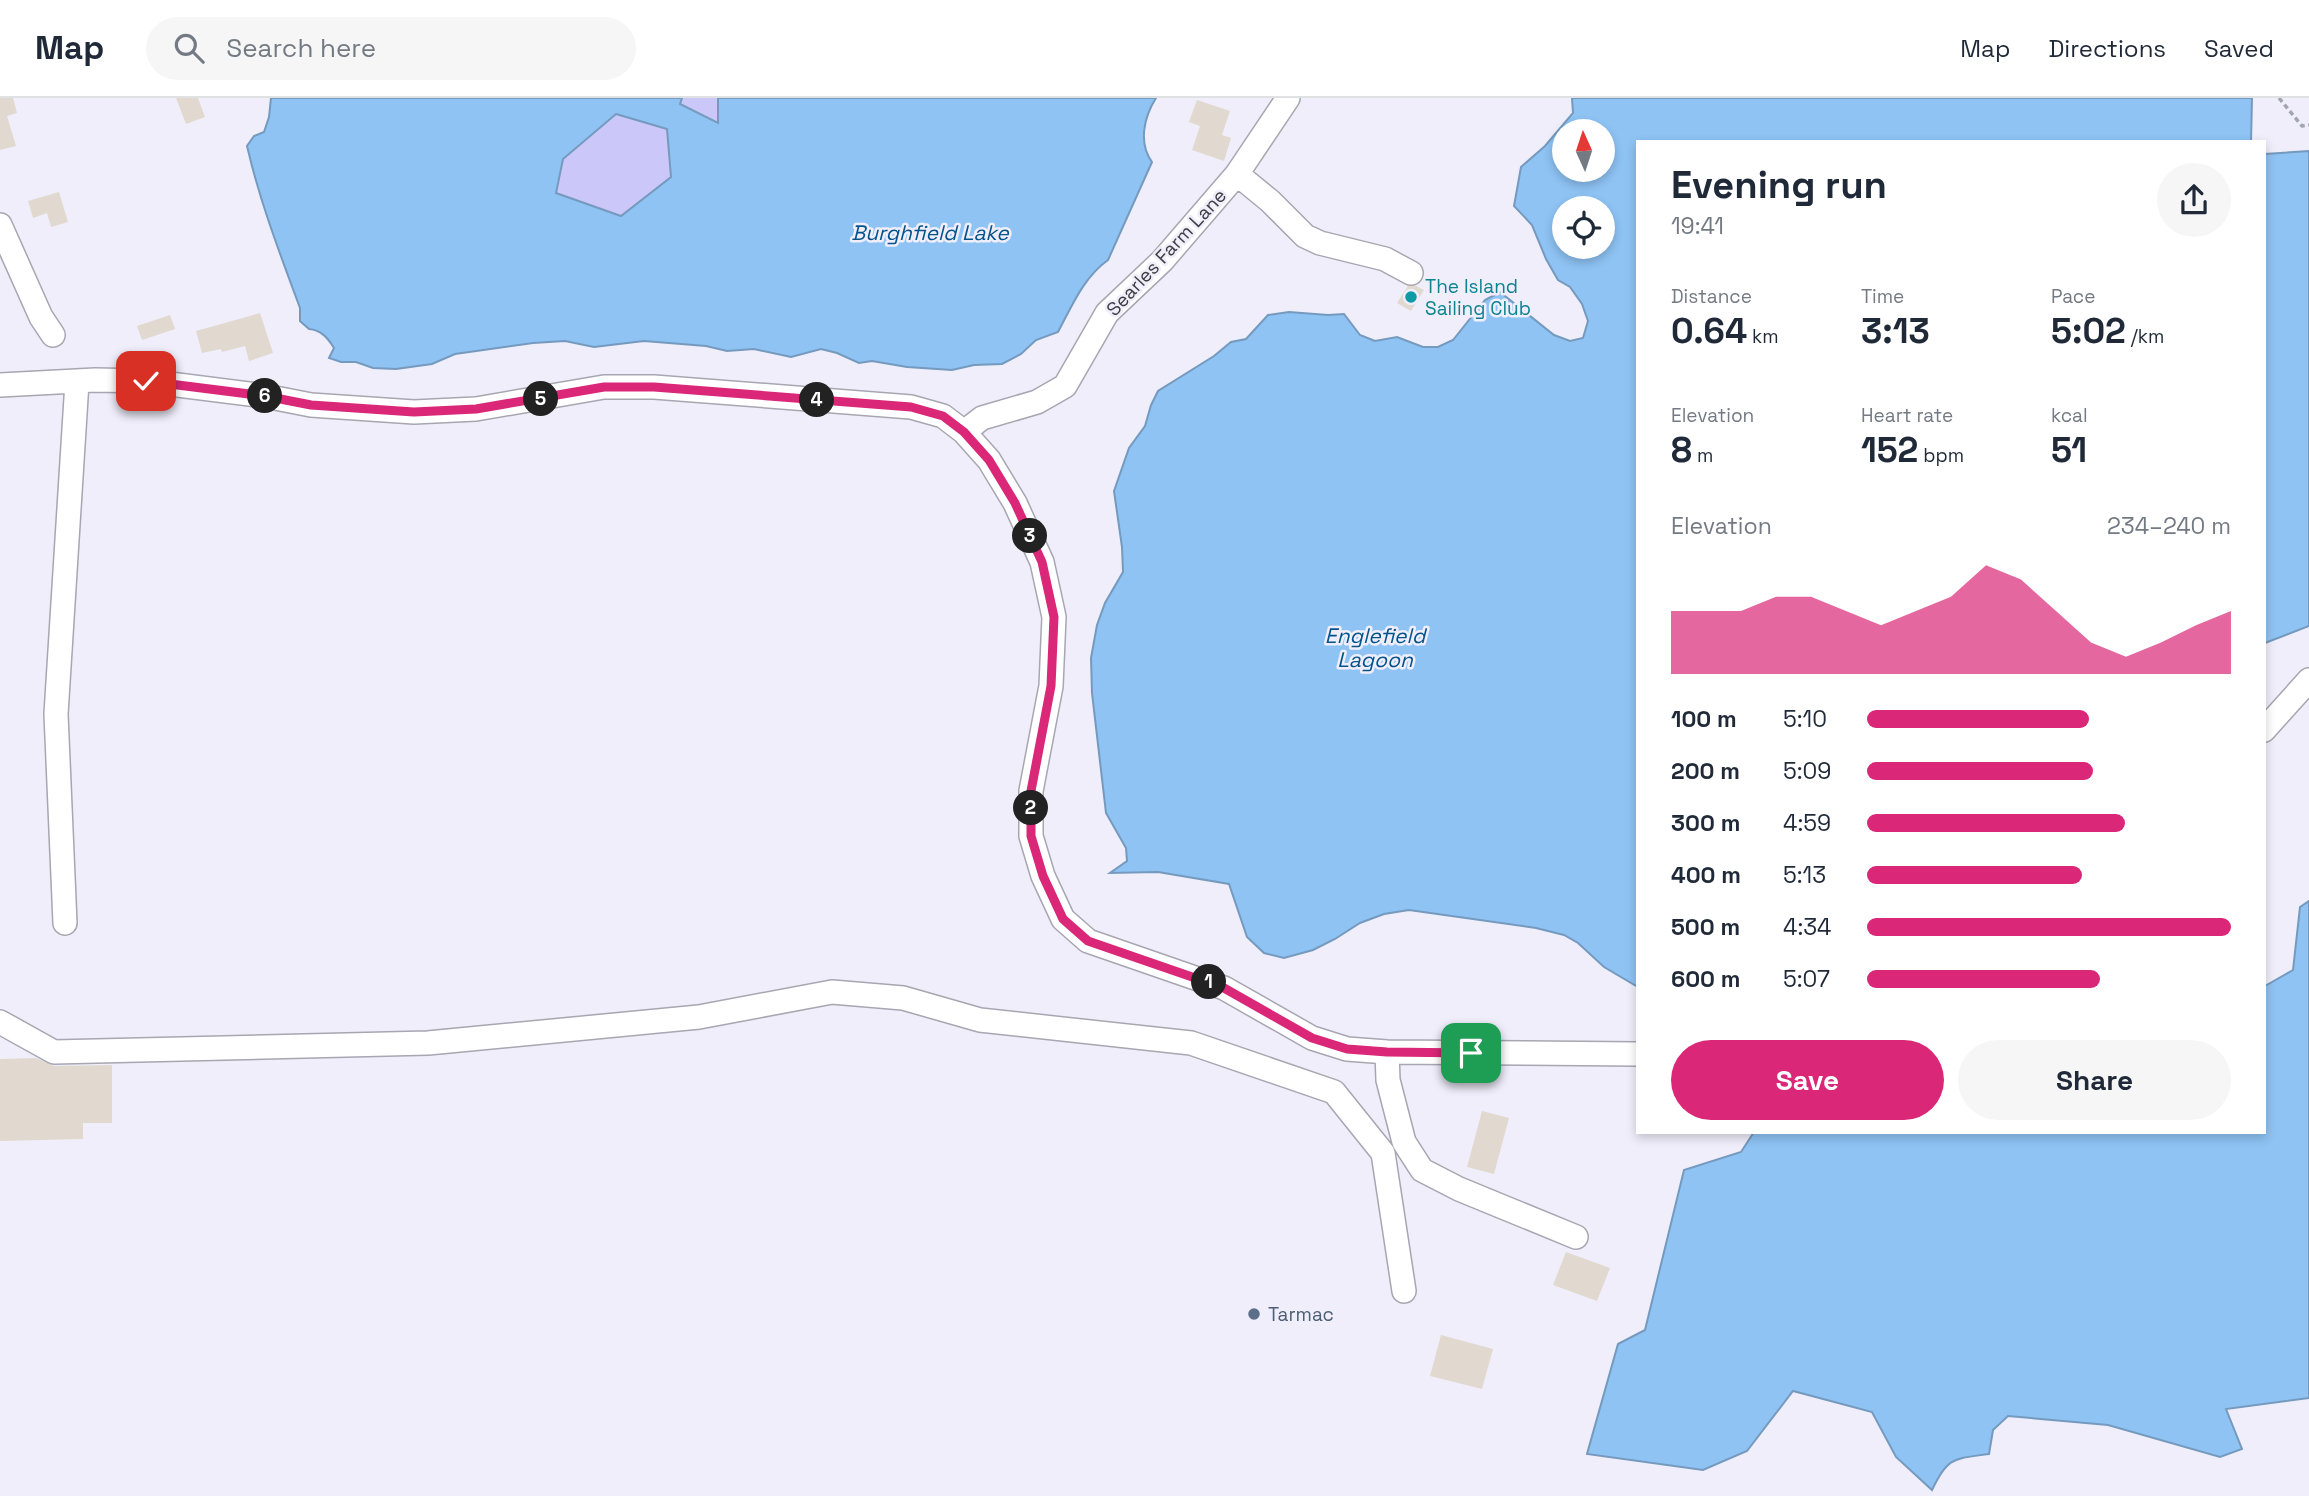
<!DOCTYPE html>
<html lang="en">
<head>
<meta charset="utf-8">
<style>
  :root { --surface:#fff; --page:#f6f6f7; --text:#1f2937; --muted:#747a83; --line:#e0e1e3; --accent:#db2777 }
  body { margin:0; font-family:"Space Grotesk",sans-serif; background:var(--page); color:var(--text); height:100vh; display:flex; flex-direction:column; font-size:26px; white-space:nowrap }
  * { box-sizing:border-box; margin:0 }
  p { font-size:23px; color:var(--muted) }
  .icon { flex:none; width:38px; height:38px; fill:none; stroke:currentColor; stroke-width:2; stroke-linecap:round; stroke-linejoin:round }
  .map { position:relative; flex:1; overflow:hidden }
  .side { position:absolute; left:1636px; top:42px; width:630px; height:994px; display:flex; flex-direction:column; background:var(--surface); border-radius:0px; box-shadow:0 4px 10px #0003 }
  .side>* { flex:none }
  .needle { width:46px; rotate:357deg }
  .buttons { position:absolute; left:1552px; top:21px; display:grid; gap:14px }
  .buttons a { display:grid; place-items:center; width:63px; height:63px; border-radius:50%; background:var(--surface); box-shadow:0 4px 10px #0003; font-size:35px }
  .pin { position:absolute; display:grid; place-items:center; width:60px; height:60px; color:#fff; margin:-30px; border-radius:14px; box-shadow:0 4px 10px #0006 }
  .km { position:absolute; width:35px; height:35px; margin:-18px; border-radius:50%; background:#222; color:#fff; font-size:19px; line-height:35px; text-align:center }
  .round { display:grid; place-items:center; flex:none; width:74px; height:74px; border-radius:37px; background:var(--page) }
  .head { display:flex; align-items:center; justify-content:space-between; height:119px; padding:0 35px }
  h1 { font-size:38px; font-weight:800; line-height:52px }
  .stats { display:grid; grid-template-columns:repeat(3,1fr); gap:10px; height:119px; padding:7px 35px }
  .stats div { display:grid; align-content:center }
  .stats b { font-size:35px; font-weight:800 }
  .stats small { font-size:19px; font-weight:400 }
  .stats p { font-size:19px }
  .chart { height:196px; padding:14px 35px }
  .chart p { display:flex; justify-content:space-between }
  .chart svg { width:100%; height:126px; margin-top:7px; fill:var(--accent); opacity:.7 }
  .primary-button { display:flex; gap:14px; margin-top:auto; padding:14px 35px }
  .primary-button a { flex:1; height:80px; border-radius:42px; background:var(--accent); color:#fff; font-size:28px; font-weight:800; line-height:80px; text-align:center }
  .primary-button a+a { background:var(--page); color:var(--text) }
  ul { padding:0 35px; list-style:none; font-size:23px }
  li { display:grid; grid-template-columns:112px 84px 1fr; align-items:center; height:52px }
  li i { height:18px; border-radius:9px; background:var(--accent) }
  header { display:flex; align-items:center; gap:42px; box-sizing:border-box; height:98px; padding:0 35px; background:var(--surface); border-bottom:2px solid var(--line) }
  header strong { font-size:33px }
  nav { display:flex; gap:38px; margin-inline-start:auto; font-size:24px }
  .search { width:490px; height:63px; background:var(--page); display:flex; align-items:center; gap:18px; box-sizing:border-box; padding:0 24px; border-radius:38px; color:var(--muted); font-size:26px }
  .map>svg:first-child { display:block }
  .green { fill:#cbc7f8 }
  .water { fill:#8ec3f4; stroke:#759abe; stroke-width:2; fill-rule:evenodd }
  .building { fill:#e1d9cf }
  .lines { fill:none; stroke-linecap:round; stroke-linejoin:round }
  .minor-casing { stroke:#a7a6b1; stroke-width:26 }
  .path { stroke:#a4a4ad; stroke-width:3.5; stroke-dasharray:5 3.5; stroke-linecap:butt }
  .minor { stroke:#fff; stroke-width:23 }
  .route-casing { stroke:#fff; stroke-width:14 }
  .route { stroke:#db2777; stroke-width:9 }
  .culture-dot { fill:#0f9aa8; stroke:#efeefa; stroke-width:2.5 }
  .service-dot { fill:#5c6f8a; stroke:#efeefa; stroke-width:2.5 }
  .labels { text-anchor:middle; stroke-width:5; stroke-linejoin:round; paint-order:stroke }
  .street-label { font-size:19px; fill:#3c3c41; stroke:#efeefa }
  .culture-label { font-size:19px; fill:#0d838f; stroke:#efeefa; text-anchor:start }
  .service-label { font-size:19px; fill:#4e5e75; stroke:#efeefa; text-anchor:start }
  .water-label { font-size:21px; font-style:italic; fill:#03548c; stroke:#efeefa }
</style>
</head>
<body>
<header>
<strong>Map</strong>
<div class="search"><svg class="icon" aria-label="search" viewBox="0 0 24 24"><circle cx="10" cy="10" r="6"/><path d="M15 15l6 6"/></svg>Search here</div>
<nav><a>Map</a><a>Directions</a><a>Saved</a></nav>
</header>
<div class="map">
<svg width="2309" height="1398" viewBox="0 0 2309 1398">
  <rect width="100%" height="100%" fill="#efeefa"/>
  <path class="green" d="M682 0H718L719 25 679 6Z
    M616 16 667 31 671 79 621 118 556 95 563 61Z"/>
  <path class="water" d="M271 0H682L680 6 718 25V0H1156C1144 19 1138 45 1152 64L1108 162C1083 180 1072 208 1058 234L1036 242 1021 256 1002 266 974 267 952 272 907 269 872 263 859 265 837 255 821 251 791 259 754 251 727 253 706 248 644 243 594 249 565 243 533 245 455 256 432 266 396 271 373 270 356 264H341L329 260 334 250C328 240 321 232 309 231L300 223V210C280 156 260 104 247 48L254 38 264 34 269 19ZM616 16 667 31 671 79 621 118 556 95 563 61Z
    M1572 0H2252L2251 44H1638V889L1604 869 1578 845 1564 837 1536 830 1409 812 1384 816 1360 825 1335 841 1313 852 1284 860 1264 855 1247 839 1229 786 1158 774 1110 775 1127 763 1126 750 1106 715 1092 595 1091 560 1097 527 1105 505 1123 474 1122 449 1114 393 1129 350 1145 328 1151 307 1158 293 1214 258 1231 244 1246 241 1268 217 1289 214 1328 217 1344 216 1360 237 1375 243 1397 239 1423 249H1438L1453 242 1485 202 1500 194 1554 237 1570 243 1583 240 1588 223 1582 206 1570 189 1558 182 1546 161 1532 127 1514 108 1521 69 1545 48 1573 15ZM1603 33V72H1564V33ZM1603 110V149H1564V110Z
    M2309 53V528L2265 545V56Z
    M2309 803V1300L2226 1311 2242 1351 2220 1359 2108 1327 2008 1318 1993 1332 1989 1356C1954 1361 1948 1358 1932 1392L1896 1359 1872 1314 1793 1293 1747 1353 1703 1372 1587 1356 1618 1246 1645 1232 1684 1072 1741 1054 1754 1034H2264L2265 888 2293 872 2300 809Z"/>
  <path class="building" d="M0 0H13L17 15 7 18 16 48 0 52Z
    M176 0H198L205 19 186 26Z
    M1197 2 1230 13 1222 37 1231 40 1224 63 1192 52 1200 28 1189 24Z
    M59 94 68 124 51 129 47 115 33 120 28 103Z
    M1408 188H1416L1424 192 1411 213 1397 205Z
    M260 215 273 255 249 263 245 248 222 254 221 251 202 255 196 233Z
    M170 217 175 231 142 242 137 228Z
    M36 960 54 968 112 967V1025H83V1041L0 1043V961Z
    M1482 1013 1509 1020 1494 1076 1467 1069Z
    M1566 1154 1610 1170 1597 1203 1553 1187Z
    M1441 1237 1493 1251 1482 1291 1430 1278Z"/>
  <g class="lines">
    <g class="minor-casing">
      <path id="minor" d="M1237 76 1270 103 1305 138 1320 145 1385 161 1411 175
        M0 127 41 219 53 237
        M0 287 95 282 146 283 265 298 311 307 414 314 476 311 604 289H654L911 309 943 318 964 334 989 362 1015 405 1042 464 1054 519 1051 588 1031 693V738L1043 778 1063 821 1088 843 1224 890 1312 940 1347 951 1387 954 1638 956
        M964 334 982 320 1037 304 1065 288 1107 215 1162 163 1237 76 1288 0
        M2264 632 2309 582
        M65 825 56 616 77 284
        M0 924 54 954 428 945 699 919 832 894 903 900 980 922 1191 945 1334 994 1383 1055 1404 1193
        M1387 954 1388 982 1404 1044 1422 1072 1459 1091 1576 1139"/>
    </g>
    <path class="path" d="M2279 0 2302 28 2309 27"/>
    <use href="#minor" class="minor"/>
  </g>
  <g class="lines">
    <g class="route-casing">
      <path id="route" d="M146 283 265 298 311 307 414 314 476 311 604 289H654L911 309 943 318 964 334 989 362 1015 405 1042 464 1054 519 1051 588 1031 693V738L1043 778 1063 821 1088 843 1224 890 1312 940 1347 951 1387 954 1471 955"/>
    </g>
    <use href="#route" class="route"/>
  </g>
  <circle class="culture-dot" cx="1411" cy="199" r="7"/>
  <circle class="service-dot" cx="1254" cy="1216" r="7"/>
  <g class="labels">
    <g class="street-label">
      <text transform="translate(1166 154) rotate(-47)" y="7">Searles Farm Lane</text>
    </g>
    <g class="culture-label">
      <text x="1425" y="195">The Island<tspan x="1425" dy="22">Sailing Club</tspan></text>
    </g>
    <g class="service-label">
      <text x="1268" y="1223">Tarmac</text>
    </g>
    <g class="water-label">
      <text x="930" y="142">Burghfield Lake</text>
      <text x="1375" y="545">Englefield<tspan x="1375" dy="24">Lagoon</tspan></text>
    </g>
  </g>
</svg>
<div class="buttons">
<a><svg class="needle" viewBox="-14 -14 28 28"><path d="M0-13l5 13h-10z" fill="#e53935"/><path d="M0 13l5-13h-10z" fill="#747a83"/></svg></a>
<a><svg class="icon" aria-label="locate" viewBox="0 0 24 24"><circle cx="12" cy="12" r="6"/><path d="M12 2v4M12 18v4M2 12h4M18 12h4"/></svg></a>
</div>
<div class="pin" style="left:1471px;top:955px;background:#1e9e55"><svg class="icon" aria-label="arrive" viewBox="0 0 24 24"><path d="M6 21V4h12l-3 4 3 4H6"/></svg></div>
<div class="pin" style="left:146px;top:283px;background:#d93025"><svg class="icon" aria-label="check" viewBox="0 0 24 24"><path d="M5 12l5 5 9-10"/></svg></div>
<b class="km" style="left:1209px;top:884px">1</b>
<b class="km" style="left:1031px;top:710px">2</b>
<b class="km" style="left:1030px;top:438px">3</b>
<b class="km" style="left:817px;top:302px">4</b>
<b class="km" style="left:541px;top:301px">5</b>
<b class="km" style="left:265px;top:298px">6</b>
<section class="side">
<div class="head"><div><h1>Evening run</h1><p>19:41</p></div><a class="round"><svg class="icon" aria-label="share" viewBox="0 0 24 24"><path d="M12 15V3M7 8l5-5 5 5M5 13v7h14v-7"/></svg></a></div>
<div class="stats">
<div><p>Distance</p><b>0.64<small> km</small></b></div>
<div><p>Time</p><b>3:13</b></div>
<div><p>Pace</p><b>5:02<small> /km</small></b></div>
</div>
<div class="stats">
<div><p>Elevation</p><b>8<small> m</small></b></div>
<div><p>Heart rate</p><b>152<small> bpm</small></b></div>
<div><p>kcal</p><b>51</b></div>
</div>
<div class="chart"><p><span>Elevation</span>234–240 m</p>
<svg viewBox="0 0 160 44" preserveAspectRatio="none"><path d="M0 44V22L10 22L20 22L30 17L40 17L50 22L60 27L70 22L80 17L90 6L100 11L110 22L120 33L130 38L140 33L150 27L160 22V44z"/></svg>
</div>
<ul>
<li><b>100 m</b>5:10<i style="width:61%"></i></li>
<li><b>200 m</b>5:09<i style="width:62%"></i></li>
<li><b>300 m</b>4:59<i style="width:71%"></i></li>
<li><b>400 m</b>5:13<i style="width:59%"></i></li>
<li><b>500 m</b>4:34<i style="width:100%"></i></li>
<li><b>600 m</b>5:07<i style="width:64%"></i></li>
</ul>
<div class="primary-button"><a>Save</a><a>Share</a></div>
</section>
</div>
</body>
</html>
